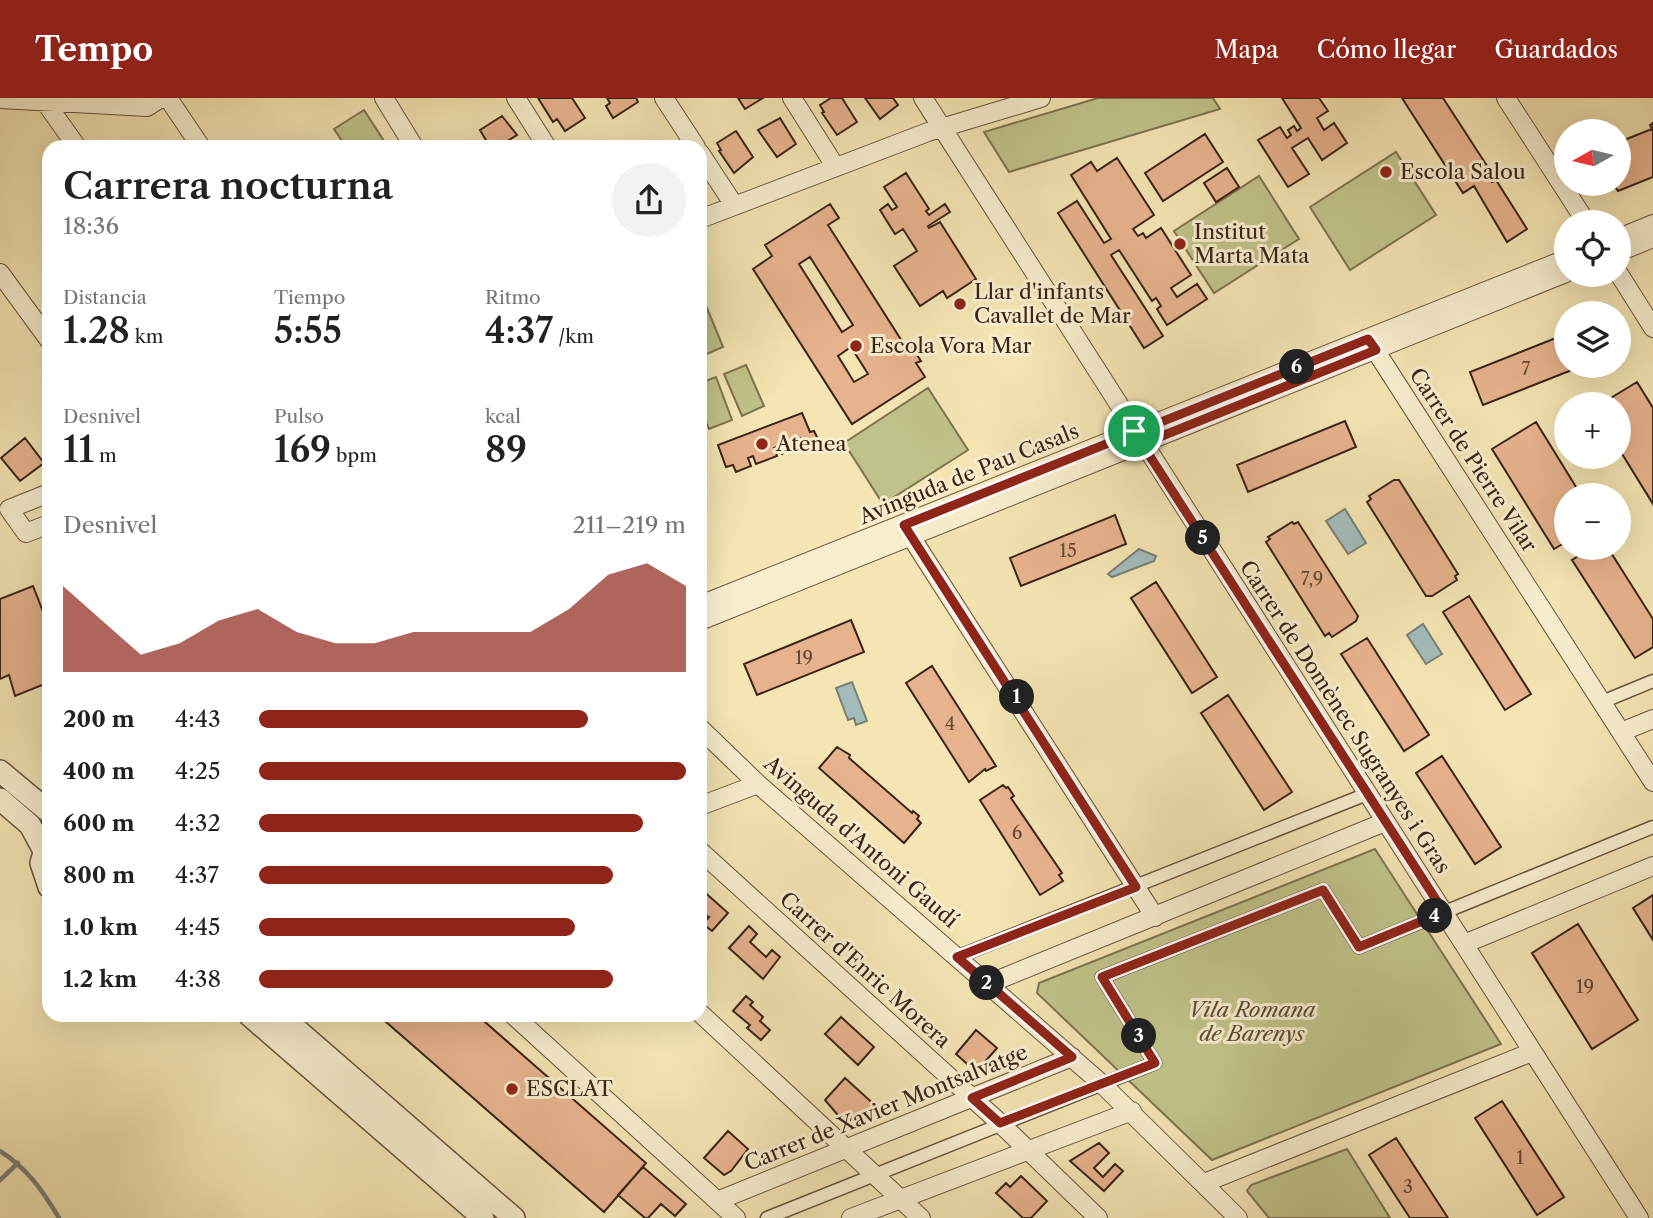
<!DOCTYPE html>
<html lang="es">
<head>
<meta charset="utf-8">
<style>
  :root { --surface:#fff; --page:#f2f2f2; --text:#222; --muted:#767676; --accent:#8f2418 }
  body { margin:0; font-family:"Libre Caslon Text",serif; background:var(--page); color:var(--text); height:100vh; display:flex; flex-direction:column; font-size:26px; white-space:nowrap }
  * { box-sizing:border-box; margin:0 }
  p { font-size:23px; color:var(--muted) }
  .icon { flex:none; width:38px; height:38px; fill:none; stroke:currentColor; stroke-width:2; stroke-linecap:round; stroke-linejoin:round }
  .map { position:relative; flex:1; overflow:hidden }
  .drawer { position:absolute; left:42px; top:42px; width:665px; height:882px; display:flex; flex-direction:column; background:var(--surface); border-radius:21px; box-shadow:0 7px 28px #0002 }
  .drawer>* { flex:none }
  .needle { width:46px; rotate:262deg }
  .fabs { position:absolute; left:1554px; top:21px; display:grid; gap:14px }
  .fabs a { display:grid; place-items:center; width:77px; height:77px; border-radius:50%; background:var(--surface); box-shadow:0 7px 28px #0002; font-size:35px }
  .pin { position:absolute; display:grid; place-items:center; width:60px; height:60px; color:#fff; margin:-30px; border:4px solid #fff; border-radius:50%; box-shadow:0 2px 7px #0007 }
  .km { position:absolute; width:35px; height:35px; margin:-18px; border-radius:50%; background:#222; color:#fff; font-size:19px; line-height:35px; text-align:center }
  .round { display:grid; place-items:center; flex:none; width:74px; height:74px; border-radius:37px; background:var(--page) }
  .overview { display:flex; align-items:center; justify-content:space-between; height:119px; padding:0 21px }
  h1 { font-size:38px; font-weight:600; line-height:52px }
  .metrics { display:grid; grid-template-columns:repeat(3,1fr); gap:10px; height:119px; padding:7px 21px }
  .metrics div { display:grid; align-content:center }
  .metrics b { font-size:35px; font-weight:600 }
  .metrics small { font-size:19px; font-weight:400 }
  .metrics p { font-size:19px }
  .chart { height:196px; padding:14px 21px }
  .chart p { display:flex; justify-content:space-between }
  .chart svg { width:100%; height:126px; margin-top:7px; fill:var(--accent); opacity:.7 }
  ul { padding:0 21px; list-style:none; font-size:23px }
  li { display:grid; grid-template-columns:112px 84px 1fr; align-items:center; height:52px }
  li i { height:18px; border-radius:9px; background:var(--accent) }
  header { display:flex; align-items:center; gap:42px; box-sizing:border-box; height:98px; padding:0 35px; background:var(--accent); color:#fff }
  header strong { font-size:33px }
  nav { display:flex; gap:38px; margin-inline-start:auto; font-size:24px }
  .map>svg:first-child { display:block }
  .green { fill:#c0c389; stroke:#7d7450; stroke-width:2 }
  .water { fill:#a3bcba; stroke:#797f79; stroke-width:2 }
  .lines { fill:none; stroke-linecap:round; stroke-linejoin:round }
  .stream { stroke:#797f79; stroke-width:4.5 }
  .building { fill:#e7b38d; stroke:#3a2418; stroke-width:2; fill-rule:evenodd }
  .pedestrian-casing { stroke:#68543f; stroke-width:15 }
  .minor-casing { stroke:#68543f; stroke-width:20 }
  .tertiary-casing { stroke:#68543f; stroke-width:24 }
  .pedestrian { stroke:#f8eece; stroke-width:12 }
  .minor { stroke:#f8eece; stroke-width:18 }
  .tertiary { stroke:#f8eece; stroke-width:21 }
  .route-casing { stroke:#fff; stroke-width:14 }
  .route { stroke:#8f2418; stroke-width:9 }
  .poi-dot { fill:#8f2418; stroke:#f8eece; stroke-width:2.5 }
  .labels { text-anchor:middle; stroke-width:6; stroke-linejoin:round; paint-order:stroke }
  .number-label { font-size:18px; fill:#654835 }
  .poi-label { font-size:21px; fill:#3a2418; stroke:#f8eece; text-anchor:start }
  .street-label { font-size:21px; fill:#3a2418; stroke:#f8eece }
  .park-label { font-size:21px; font-style:italic; fill:#5c4c34; stroke:#f8eece }
</style>
</head>
<body>
<header>
<strong>Tempo</strong>
<nav><a>Mapa</a><a>Cómo llegar</a><a>Guardados</a></nav>
</header>
<div class="map">
<svg width="1653" height="1120" viewBox="0 0 1653 1120">
  <rect width="100%" height="100%" fill="#f4e5b3"/>
  <filter id="stains"><feTurbulence type="fractalNoise" baseFrequency=".00286" numOctaves="4"/><feColorMatrix values="0 0 0 0 .2 0 0 0 0 .09 0 0 0 0 .02 0 0 0 .5 -.17"/></filter>
  <radialGradient id="worn" r=".72"><stop offset=".6" stop-color="#630" stop-opacity="0"/><stop offset="1" stop-color="#630" stop-opacity=".3"/></radialGradient>
  <path class="green" d="M1098 0H1213L1220 11 1009 74 984 34Z
    M364 12 388 49H346L334 31Z
    M1396 54 1436 117 1350 172 1310 109Z
    M1259 78 1299 141 1214 195 1174 133Z
    M700 193 723 249 700 259Z
    M746 267 764 308 742 318 724 276Z
    M716 279 732 322 709 331 700 308V285Z
    M928 290 968 352 883 406 844 345Z
    M1375 751 1501 946 1212 1062 1037 895 1039 885Z
    M1347 1051 1390 1120H1269L1247 1093 1251 1087Z"/>
  <path class="water" d="M1345 411 1366 445 1348 456 1326 423Z
    M1139 451 1156 458 1154 463 1112 479 1108 476Z
    M1423 526 1442 556 1426 566 1407 537Z
    M852 584 867 623 856 627 854 620 848 622 836 590Z"/>
  <g class="lines">
    <path class="stream" d="M0 1053C27 1070 43 1093 59 1120
      M0 1082 18 1065"/>
  </g>
  <path class="building" d="M538 0H572L585 20 565 33 557 21 553 24Z
    M607 0H636L638 4 613 20 606 8 610 5Z
    M738 0H763L745 11Z
    M831 0H842L857 24 837 37 822 15 824 14 820 7Z
    M865 0H893L898 7 880 21Z
    M1282 0H1319L1328 13 1317 20 1324 32 1334 25 1347 45 1322 62 1308 40 1292 50 1309 76 1288 89 1258 42 1280 29 1287 40 1291 37 1288 32 1294 28 1297 33 1301 30Z
    M1402 0H1443L1493 77 1489 79 1492 84 1496 82 1527 131 1507 144 1474 88 1463 95Z
    M502 18 517 37 501 47 502 49H490L480 32Z
    M780 20 796 46 777 59 758 32Z
    M1653 25V79L1618 93 1613 86H1619V44L1652 31 1650 27Z
    M736 33 753 59 734 75 719 53 721 52 717 45Z
    M1205 36 1223 64 1163 103 1145 75Z
    M1117 60 1154 117 1133 131 1138 138 1143 135 1146 140 1161 130 1191 177 1171 190 1177 199 1197 186 1207 201 1167 227 1157 211 1161 208 1156 200 1152 203 1119 152 1111 157 1163 238 1144 250 1058 115 1077 103 1104 145 1111 141 1071 77 1091 64 1097 73Z
    M1227 70 1239 89 1216 104 1204 85Z
    M906 75 929 111 926 113 929 117 945 106 950 114 928 128 929 130 940 124 976 181 947 200 943 193 920 208 894 168 917 153 903 131 895 136 880 112 888 106 892 112 897 109 884 89Z
    M830 106 839 120 828 127 907 251 911 248 921 263 916 265 925 279 852 326 753 171 772 158 765 147ZM810 159 853 227 842 234 799 166ZM851 249 868 276 854 284 838 258Z
    M1566 236V268H1582L1483 307 1470 274Z
    M1637 284 1653 310V406L1619 351V306H1601Z
    M802 315 810 334 814 333 818 341 803 348 800 340 795 342 798 349 782 356 779 348 774 350 777 358 756 366 753 358 748 360 751 368 736 374 733 367 726 369 718 347Z
    M1345 323 1356 349 1248 394 1237 367Z
    M1536 324 1581 397H1566V444L1554 451 1492 351Z
    M25 340 44 365 20 383 1 360Z
    M1394 382H1399L1458 476 1455 478 1457 482 1432 498H1426L1367 404 1371 401 1369 398Z
    M1115 417 1126 446 1021 488 1010 460Z
    M1292 424 1294 426 1298 424 1358 518 1356 523 1332 539 1329 535 1325 538 1266 444 1270 441 1268 439Z
    M1591 450H1608L1653 521V549L1635 560 1572 462Z
    M1156 484 1217 579 1192 595 1131 500Z
    M33 488 49 529V591L45 593 42 587 15 598 9 577 0 581V501Z
    M1469 498 1531 596 1505 612 1443 514Z
    M851 522 864 554 757 597 744 566Z
    M1367 540 1429 637 1404 653 1341 556Z
    M932 568 996 668 986 673 985 671 969 684 906 585Z
    M1228 597 1292 694 1264 712 1201 615Z
    M837 649 850 657 849 660 912 715 913 713 919 718 917 721 921 725 904 745 819 670Z
    M1442 658 1501 749 1475 766 1416 675Z
    M1003 687 1006 690 1008 689 1014 698 1011 700 1062 775 1059 777 1063 783 1040 797 980 702Z
    M700 790 728 815 712 833 703 826 709 819 700 814Z
    M1653 797V842L1633 810Z
    M1578 826 1638 922 1592 951 1532 855Z
    M749 828 757 836 750 844 766 859 772 852 780 859 763 881 729 850Z
    M746 898 753 904 750 907 763 919 760 923 770 932 761 942 747 930 750 927 733 913Z
    M378 917H477L646 1065 604 1114Z
    M841 919 874 949 858 967 825 936Z
    M976 932 997 950 976 974 956 956Z
    M845 980 877 1009 866 1021 862 1018 857 1024 852 1020 849 1024 844 1019 842 1022 825 1002Z
    M1502 1003 1564 1099 1537 1117 1475 1020Z
    M728 1033 748 1051 731 1073 724 1077 704 1060Z
    M1396 1040 1448 1120H1410L1369 1057Z
    M1099 1045 1109 1055 1094 1070 1103 1079 1115 1066 1123 1073 1104 1093 1070 1063Z
    M643 1069 686 1106 675 1118 661 1106 648 1120H645L618 1097Z
    M1021 1078 1047 1103 1031 1120H1023L996 1095 1006 1085 1010 1089Z"/>
  <g class="lines">
    <g class="pedestrian-casing">
      <path id="pedestrian" d="M1602 604 1653 583
        M957 859 1367 696
        M767 1120 1155 965 1102 879 1323 792 1359 849 1653 729"/>
    </g>
    <g class="minor-casing">
      <path id="minor" d="M168 0 201 49
        M384 0 414 49
        M516 0 547 49
        M664 0 696 49
        M792 0 835 68
        M923 0 1639 1120
        M1506 0 1586 124
        M0 1 147 9 161 0
        M43 1 77 49
        M700 55 734 107
        M700 121 928 34 1041 0
        M1619 140 1653 126
        M1619 154 1653 140
        M0 175 49 242
        M1619 176 1653 230
        M1370 244 1653 684
        M49 395 9 411 26 435 49 426
        M906 431 1155 819
        M700 507 1566 161
        M700 523 1566 175
        M700 630 758 686 1102 986 1238 1120
        M1621 634 1653 621
        M700 708 758 686
        M700 753 1000 1025 1098 1120
        M1464 846 1653 768
        M988 886 1385 724
        M700 915 921 1120
        M513 917 736 1120
        M1204 1085 1532 954
        M717 1103 1072 959
        M851 1120 1132 1013"/>
    </g>
    <g class="tertiary-casing">
      <path id="tertiary" d="M0 673 49 714
        M0 701 30 727 43 751
        M49 738 41 765 49 789
        M249 917 483 1120
        M280 917 514 1120"/>
    </g>
    <use href="#pedestrian" class="pedestrian"/>
    <use href="#minor" class="minor"/>
    <use href="#tertiary" class="tertiary"/>
  </g>
  <g class="lines">
    <g class="route-casing">
      <path id="route" d="M1368 241 1376 252 1142 346 1444 814 1359 849 1323 792 1102 879 1155 965 1000 1025 972 1000 1072 959 957 859 1136 789 904 427Z"/>
    </g>
    <use href="#route" class="route"/>
  </g>
  <g class="poi-dot">
    <circle cx="1386" cy="74" r="7"/>
    <circle cx="1180" cy="146" r="7"/>
    <circle cx="960" cy="206" r="7"/>
    <circle cx="856" cy="248" r="7"/>
    <circle cx="762" cy="346" r="7"/>
    <circle cx="512" cy="991" r="7"/>
  </g>
  <g class="labels">
    <g class="number-label">
      <text x="1526" y="277">7</text>
      <text x="1068" y="459">15</text>
      <text x="1312" y="487">7,9</text>
      <text x="804" y="566">19</text>
      <text x="950" y="632">4</text>
      <text x="1017" y="741">6</text>
      <text x="1585" y="895">19</text>
      <text x="1520" y="1066">1</text>
      <text x="1408" y="1095">3</text>
    </g>
    <g class="poi-label">
      <text x="1400" y="81">Escola Salou</text>
      <text x="1194" y="141">Institut<tspan x="1194" dy="24">Marta Mata</tspan></text>
      <text x="974" y="201">Llar d'infants<tspan x="974" dy="24">Cavallet de Mar</tspan></text>
      <text x="870" y="255">Escola Vora Mar</text>
      <text x="776" y="353">Atenea</text>
      <text x="526" y="998">ESCLAT</text>
    </g>
    <g class="street-label">
      <text transform="translate(1473 362) rotate(57)" y="7">Carrer de Pierre Vilar</text>
      <text transform="translate(969 376) rotate(-22)" y="7">Avinguda de Pau Casals</text>
      <text transform="translate(1345 619) rotate(57)" y="7">Carrer de Domènec Sugranyes i Gras</text>
      <text transform="translate(861 744) rotate(41)" y="7">Avinguda d'Antoni Gaudí</text>
      <text transform="translate(865 872) rotate(42)" y="7">Carrer d'Enric Morera</text>
      <text transform="translate(886 1010) rotate(-22)" y="7">Carrer de Xavier Montsalvatge</text>
    </g>
    <g class="park-label">
      <text x="1252" y="919">Vila Romana<tspan x="1252" dy="24">de Barenys</tspan></text>
    </g>
  </g>
  <rect width="100%" height="100%" filter="url(#stains)"/>
  <rect width="100%" height="100%" fill="url(#worn)"/>
</svg>
<div class="fabs">
<a><svg class="needle" viewBox="-14 -14 28 28"><path d="M0-13l5 13h-10z" fill="#e53935"/><path d="M0 13l5-13h-10z" fill="#767676"/></svg></a>
<a><svg class="icon" aria-label="locate" viewBox="0 0 24 24"><circle cx="12" cy="12" r="6"/><path d="M12 2v4M12 18v4M2 12h4M18 12h4"/></svg></a>
<a><svg class="icon" aria-label="layers" viewBox="0 0 24 24"><path d="M12 4l9 5-9 5-9-5zM3 14l9 5 9-5"/></svg></a>
<a>+</a>
<a>−</a>
</div>
<div class="pin" style="left:1134px;top:333px;background:#1e9e55"><svg class="icon" aria-label="arrive" viewBox="0 0 24 24"><path d="M6 21V4h12l-3 4 3 4H6"/></svg></div>
<b class="km" style="left:1017px;top:599px">1</b>
<b class="km" style="left:987px;top:885px">2</b>
<b class="km" style="left:1139px;top:938px">3</b>
<b class="km" style="left:1435px;top:818px">4</b>
<b class="km" style="left:1203px;top:440px">5</b>
<b class="km" style="left:1297px;top:269px">6</b>
<section class="drawer">
<div class="overview"><div><h1>Carrera nocturna</h1><p>18:36</p></div><a class="round"><svg class="icon" aria-label="share" viewBox="0 0 24 24"><path d="M12 15V3M7 8l5-5 5 5M5 13v7h14v-7"/></svg></a></div>
<div class="metrics">
<div><p>Distancia</p><b>1.28<small> km</small></b></div>
<div><p>Tiempo</p><b>5:55</b></div>
<div><p>Ritmo</p><b>4:37<small> /km</small></b></div>
</div>
<div class="metrics">
<div><p>Desnivel</p><b>11<small> m</small></b></div>
<div><p>Pulso</p><b>169<small> bpm</small></b></div>
<div><p>kcal</p><b>89</b></div>
</div>
<div class="chart"><p><span>Desnivel</span>211–219 m</p>
<svg viewBox="0 0 160 44" preserveAspectRatio="none"><path d="M0 44V14L10 26L20 38L30 34L40 26L50 22L60 30L70 34L80 34L90 30L100 30L110 30L120 30L130 22L140 10L150 6L160 14V44z"/></svg>
</div>
<ul>
<li><b>200 m</b>4:43<i style="width:77%"></i></li>
<li><b>400 m</b>4:25<i style="width:100%"></i></li>
<li><b>600 m</b>4:32<i style="width:90%"></i></li>
<li><b>800 m</b>4:37<i style="width:83%"></i></li>
<li><b>1.0 km</b>4:45<i style="width:74%"></i></li>
<li><b>1.2 km</b>4:38<i style="width:83%"></i></li>
</ul>
</section>
</div>
</body>
</html>
